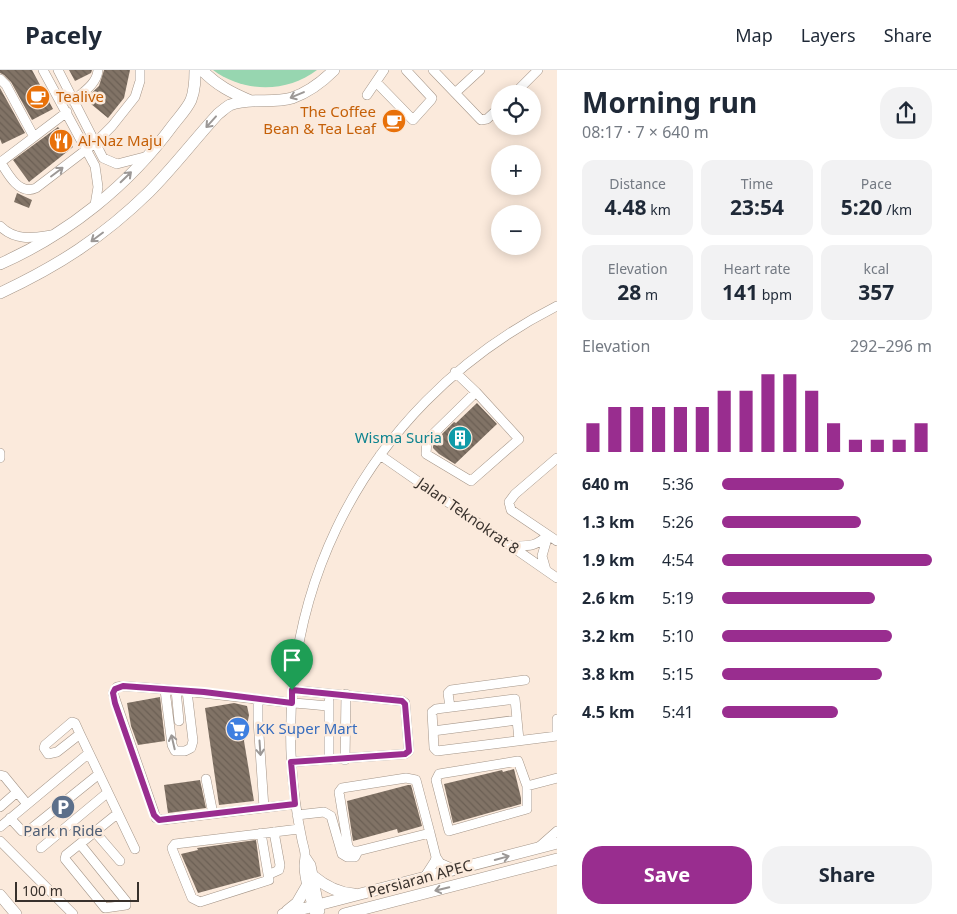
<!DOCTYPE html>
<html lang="en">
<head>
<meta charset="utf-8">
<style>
  :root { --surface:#fff; --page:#f2f2f3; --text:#1f2937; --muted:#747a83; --line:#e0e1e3; --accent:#992d8f }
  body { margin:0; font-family:"Noto Sans",sans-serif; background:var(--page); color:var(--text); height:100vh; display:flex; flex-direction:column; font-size:19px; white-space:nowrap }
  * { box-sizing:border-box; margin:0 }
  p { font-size:16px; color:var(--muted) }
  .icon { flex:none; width:28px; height:28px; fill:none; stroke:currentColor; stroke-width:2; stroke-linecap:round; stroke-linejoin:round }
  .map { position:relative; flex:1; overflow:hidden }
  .panel { display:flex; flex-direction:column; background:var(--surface); width:400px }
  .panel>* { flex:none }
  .controls { position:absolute; left:491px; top:15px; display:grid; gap:10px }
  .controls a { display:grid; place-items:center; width:50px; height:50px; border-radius:50%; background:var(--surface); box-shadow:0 2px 12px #0003; font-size:25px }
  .scale { position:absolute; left:15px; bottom:12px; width:124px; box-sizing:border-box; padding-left:5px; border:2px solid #38312c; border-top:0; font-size:14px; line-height:18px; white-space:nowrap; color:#38312c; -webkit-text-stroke:4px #fbeadc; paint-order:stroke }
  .pin { position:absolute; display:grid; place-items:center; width:42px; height:42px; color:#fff; margin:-51px -21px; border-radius:50% 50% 50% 0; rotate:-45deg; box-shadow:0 0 5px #0007 }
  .pin .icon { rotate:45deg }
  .round { display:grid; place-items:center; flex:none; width:52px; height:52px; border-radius:20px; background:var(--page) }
  .overview { display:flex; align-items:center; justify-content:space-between; height:85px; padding:0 25px }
  h1 { font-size:28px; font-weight:700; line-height:38px }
  .figures { display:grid; grid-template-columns:repeat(3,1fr); gap:8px; height:85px; padding:5px 25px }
  .figures div { display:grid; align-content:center; border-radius:12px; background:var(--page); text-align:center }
  .figures b { font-size:21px; font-weight:700 }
  .figures small { font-size:14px; font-weight:400 }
  .figures p { font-size:14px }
  .chart { height:140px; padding:10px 25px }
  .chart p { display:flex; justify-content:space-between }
  .chart svg { width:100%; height:90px; margin-top:5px; stroke:var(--accent); stroke-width:6 }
  .button { display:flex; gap:10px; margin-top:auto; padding:10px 25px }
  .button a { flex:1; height:58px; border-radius:20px; background:var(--accent); color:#fff; font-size:20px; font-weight:700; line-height:58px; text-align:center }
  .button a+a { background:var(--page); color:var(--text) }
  ul { padding:0 25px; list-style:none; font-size:16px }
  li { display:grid; grid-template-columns:80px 60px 1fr; align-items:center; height:38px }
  li i { height:12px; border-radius:6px; background:var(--accent) }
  header { display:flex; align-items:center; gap:30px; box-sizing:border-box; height:70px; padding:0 25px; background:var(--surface); border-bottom:1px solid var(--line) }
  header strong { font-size:24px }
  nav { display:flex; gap:28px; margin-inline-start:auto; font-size:18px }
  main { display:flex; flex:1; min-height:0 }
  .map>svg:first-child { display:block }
  .grass { fill:#97d6b0 }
  .building { fill:url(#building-back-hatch) }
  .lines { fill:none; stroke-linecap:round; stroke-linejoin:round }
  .minor-casing { stroke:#a49588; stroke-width:10 }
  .major-casing { stroke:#a49588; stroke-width:12 }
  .minor { stroke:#fff; stroke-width:9 }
  .major { stroke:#fff; stroke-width:11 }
  .oneway { stroke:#9c9896 }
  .route-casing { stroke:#fff; stroke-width:10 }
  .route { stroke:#992d8f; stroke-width:6 }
  .labels { text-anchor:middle; stroke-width:5; stroke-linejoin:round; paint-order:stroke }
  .food-label { font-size:15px; fill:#c56008; stroke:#fbeadc; text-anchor:start }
  .culture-label { font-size:15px; fill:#0d838f; stroke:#fbeadc; text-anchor:end }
  .street-label { font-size:15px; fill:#38312c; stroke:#fbeadc }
  .shop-label { font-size:15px; fill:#366cbe; stroke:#fbeadc; text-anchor:start }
  .service-label { font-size:15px; fill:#4e5e75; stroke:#fbeadc }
</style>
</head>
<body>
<header>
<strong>Pacely</strong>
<nav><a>Map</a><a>Layers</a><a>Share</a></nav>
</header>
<main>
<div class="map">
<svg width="557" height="844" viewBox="0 0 557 844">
  <defs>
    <pattern id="building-back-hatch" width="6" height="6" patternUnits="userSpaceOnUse" patternTransform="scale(1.25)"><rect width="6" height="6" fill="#817366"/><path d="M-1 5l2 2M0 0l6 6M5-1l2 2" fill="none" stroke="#6b5f54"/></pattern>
  </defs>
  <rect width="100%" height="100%" fill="#fbeadc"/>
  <path class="grass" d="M213 0H317C287 23 244 23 213 0Z"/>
  <path class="building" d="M0 0H32L53 39 32 50 11 12 4 5 0 3Z
    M69 0H92L91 3 75 11Z
    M104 0H130L124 28 108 48 85 29 99 16Z
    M0 18 25 63 2 74 0 69Z
    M58 57 73 77 29 112 13 90Z
    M17 123 32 130 29 138 14 132Z
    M477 333 497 354 455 394 439 384 433 378V373L454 352 456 353Z
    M160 627 165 671 138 675 131 656 127 633Z
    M234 633 247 636 249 645 244 671 254 731 219 735 205 638Z
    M514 699 521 728V734L453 753 444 714 498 701 502 700 503 702Z
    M200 710 206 738 168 743 164 715Z
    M408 715H411L422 756 398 763 397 759 353 771 347 731Z
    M256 770 261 806 198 823 181 784 198 780 197 778Z"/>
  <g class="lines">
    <g class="minor-casing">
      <path id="minor" d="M43 0 95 96 98 117 95 135
        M58 0 103 88 117 94 148 86
        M433 0 481 50 487 49 500 37
        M0 9 6 15 34 67
        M376 12 413 50 431 30 432 28 406 0
        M455 23 480 0
        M514 24 538 0
        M367 25 384 0
        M73 31C83 22 97 14 98 0
        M0 91C7 103 19 126 36 118L95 73 112 56 135 27 140 11V0
        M1 92 67 42
        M0 156C15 171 32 168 51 165
        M455 302 476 322 519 369 471 411 426 384 427 370 476 322
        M0 383V388
        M380 385 557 508
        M557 388 515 424 509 432 511 440 557 471
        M512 476C529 476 535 477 548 465L542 486 546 500
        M165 620 172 675 175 681H185L191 678 193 671 187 621
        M176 620 179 651
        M258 629V650L264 738
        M450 637 448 623 451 620 525 610
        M557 649V663
        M433 661 517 650
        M80 664 57 682 48 684 44 678 45 675 72 652 75 653 80 664 135 779
        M519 670 515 629 436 639 432 642 434 678 437 681 557 666
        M329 690V631
        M345 690 346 624
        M518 691 527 716V739L449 761 436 710 439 704Z
        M291 692 405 684 409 681 405 633 402 631 292 620
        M0 705 4 706 27 734
        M406 708 416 710 430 763 358 781H352L348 777 339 722 342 718Z
        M206 709 213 744
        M527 716 557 708
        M295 734 162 750 156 748 113 623 117 617 123 616C192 620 260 631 329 636
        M0 737 17 722
        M297 745 324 742 331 746 342 784 347 787H355L358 781
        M10 748 22 761 27 762 99 704
        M0 757 89 683
        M95 762 120 791
        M261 763 269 810 200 832 192 828 173 781 172 778 175 774 299 759
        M430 763 436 787
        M0 771 73 844
        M80 774 126 831V835L105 838 65 789 66 785 117 744
        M540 776 557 761
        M41 778 107 723
        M305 786 311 795 320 841
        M270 804 279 800 280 795 274 762
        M424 808 435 791 436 787 440 793 456 800
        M315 844C311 833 304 808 304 796 304 793 305 789 305 785 305 780 303 775 302 770 255 549 356 338 557 236"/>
    </g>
    <g class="major-casing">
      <path id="major" d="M202 0C216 15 232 23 251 31
        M0 194C68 164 129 115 173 55 179 47 187 39 191 30 195 20 195 10 195 0
        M0 223C58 196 103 167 149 122 173 98 195 69 218 44 222 41 226 37 230 35 250 27 273 34 292 28 309 22 322 12 334 0
        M313 806C325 816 338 823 354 824
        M0 825 16 844
        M287 841 297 833 308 814
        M283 844 557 773
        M344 844 557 789"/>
    </g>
    <use href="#minor" class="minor"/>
    <use href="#major" class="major"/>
  </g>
  <defs><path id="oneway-shaft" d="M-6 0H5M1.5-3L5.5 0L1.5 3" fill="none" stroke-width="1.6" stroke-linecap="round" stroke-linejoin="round" transform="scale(1.25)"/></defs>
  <g class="oneway">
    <use href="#oneway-shaft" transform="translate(297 25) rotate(157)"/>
    <use href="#oneway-shaft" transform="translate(211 52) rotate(132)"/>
    <use href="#oneway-shaft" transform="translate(57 102) rotate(-37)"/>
    <use href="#oneway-shaft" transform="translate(126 107) rotate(-44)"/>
    <use href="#oneway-shaft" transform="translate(97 167) rotate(143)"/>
    <use href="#oneway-shaft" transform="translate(173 672) rotate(-103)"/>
    <use href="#oneway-shaft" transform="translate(260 678) rotate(86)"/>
    <use href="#oneway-shaft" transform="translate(502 788) rotate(-15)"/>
    <use href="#oneway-shaft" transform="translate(442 819) rotate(166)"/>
  </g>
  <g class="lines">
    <g class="route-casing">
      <path id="route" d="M123 616 204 622 292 633V620L402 631 405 634 409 681 405 684 291 692 295 734 159 750 154 745 115 633 113 623 115 619Z"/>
    </g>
    <use href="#route" class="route"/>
  </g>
  <defs>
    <g id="cafe-disc" transform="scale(1.25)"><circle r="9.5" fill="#e8710a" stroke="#fbeadc"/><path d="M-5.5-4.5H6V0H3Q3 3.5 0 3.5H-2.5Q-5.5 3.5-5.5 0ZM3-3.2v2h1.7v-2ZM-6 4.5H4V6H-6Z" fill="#fff"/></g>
    <g id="restaurant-disc" transform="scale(1.25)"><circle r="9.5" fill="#e8710a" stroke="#fbeadc"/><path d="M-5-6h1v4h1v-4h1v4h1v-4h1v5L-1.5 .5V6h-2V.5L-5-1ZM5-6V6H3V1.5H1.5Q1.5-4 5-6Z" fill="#fff"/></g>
    <g id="building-disc" transform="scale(1.25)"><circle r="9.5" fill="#0f9aa8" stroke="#fbeadc"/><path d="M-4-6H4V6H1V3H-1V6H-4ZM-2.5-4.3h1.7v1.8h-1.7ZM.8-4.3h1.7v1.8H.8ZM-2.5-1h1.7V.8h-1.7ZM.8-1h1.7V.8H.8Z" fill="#fff"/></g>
    <g id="supermarket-disc" transform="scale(1.25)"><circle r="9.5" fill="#3f7fe0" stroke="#fbeadc"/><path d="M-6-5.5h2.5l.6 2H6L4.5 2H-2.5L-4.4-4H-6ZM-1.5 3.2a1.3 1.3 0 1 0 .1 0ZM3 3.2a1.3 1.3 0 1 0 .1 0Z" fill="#fff"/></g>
    <g id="parking-disc" transform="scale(1.25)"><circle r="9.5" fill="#5c6f8a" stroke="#fbeadc"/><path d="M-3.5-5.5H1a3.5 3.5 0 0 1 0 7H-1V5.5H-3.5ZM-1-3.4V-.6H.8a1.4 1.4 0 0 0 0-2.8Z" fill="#fff"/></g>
  </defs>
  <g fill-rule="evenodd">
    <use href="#cafe-disc" x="38" y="27"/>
    <use href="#cafe-disc" x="394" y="51"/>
    <use href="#restaurant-disc" x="61" y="71"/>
    <use href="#building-disc" x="460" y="368"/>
    <use href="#supermarket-disc" x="238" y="659"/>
    <use href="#parking-disc" x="63" y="737"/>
  </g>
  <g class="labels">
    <g class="food-label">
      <text x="56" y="32">Tealive</text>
      <text x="376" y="47" text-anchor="end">The Coffee<tspan x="376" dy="17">Bean &amp; Tea Leaf</tspan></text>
      <text x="78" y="76">Al-Naz Maju</text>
    </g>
    <g class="culture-label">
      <text x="442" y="373">Wisma Suria</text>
    </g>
    <g class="street-label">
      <text transform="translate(468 446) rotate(35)" y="5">Jalan Teknokrat 8</text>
      <text transform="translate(420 809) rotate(-15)" y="5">Persiaran APEC</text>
    </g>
    <g class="shop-label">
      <text x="256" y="664">KK Super Mart</text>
    </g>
    <g class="service-label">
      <text x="63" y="766">Park n Ride</text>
    </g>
  </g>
</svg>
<div class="controls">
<a><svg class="icon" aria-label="locate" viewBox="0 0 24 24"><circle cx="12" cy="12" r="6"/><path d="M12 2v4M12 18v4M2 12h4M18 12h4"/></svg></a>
<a>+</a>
<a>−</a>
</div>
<div class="scale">100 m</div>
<div class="pin" style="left:292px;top:620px;background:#1e9e55"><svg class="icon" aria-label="arrive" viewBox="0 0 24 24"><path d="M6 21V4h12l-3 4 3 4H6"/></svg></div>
</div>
<section class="panel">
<div class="overview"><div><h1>Morning run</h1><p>08:17 · 7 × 640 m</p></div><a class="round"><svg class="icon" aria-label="share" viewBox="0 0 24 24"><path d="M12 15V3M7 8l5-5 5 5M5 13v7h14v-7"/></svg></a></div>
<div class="figures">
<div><p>Distance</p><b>4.48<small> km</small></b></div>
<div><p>Time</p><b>23:54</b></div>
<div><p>Pace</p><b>5:20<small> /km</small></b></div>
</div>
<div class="figures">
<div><p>Elevation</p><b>28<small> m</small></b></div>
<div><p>Heart rate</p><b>141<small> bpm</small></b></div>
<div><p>kcal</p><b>357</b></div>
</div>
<div class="chart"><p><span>Elevation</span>292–296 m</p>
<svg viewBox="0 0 160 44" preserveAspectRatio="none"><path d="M5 44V30M15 44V22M25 44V22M35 44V22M45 44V22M55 44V22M65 44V14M75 44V14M85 44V6M95 44V6M105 44V14M115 44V30M125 44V38M135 44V38M145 44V38M155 44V30"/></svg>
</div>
<ul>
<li><b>640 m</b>5:36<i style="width:58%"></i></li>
<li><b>1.3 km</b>5:26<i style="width:66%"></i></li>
<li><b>1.9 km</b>4:54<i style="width:100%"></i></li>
<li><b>2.6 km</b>5:19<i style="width:73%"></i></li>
<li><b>3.2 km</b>5:10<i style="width:81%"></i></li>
<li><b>3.8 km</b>5:15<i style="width:76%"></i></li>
<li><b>4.5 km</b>5:41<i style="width:55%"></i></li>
</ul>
<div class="button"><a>Save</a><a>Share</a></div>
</section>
</main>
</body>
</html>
